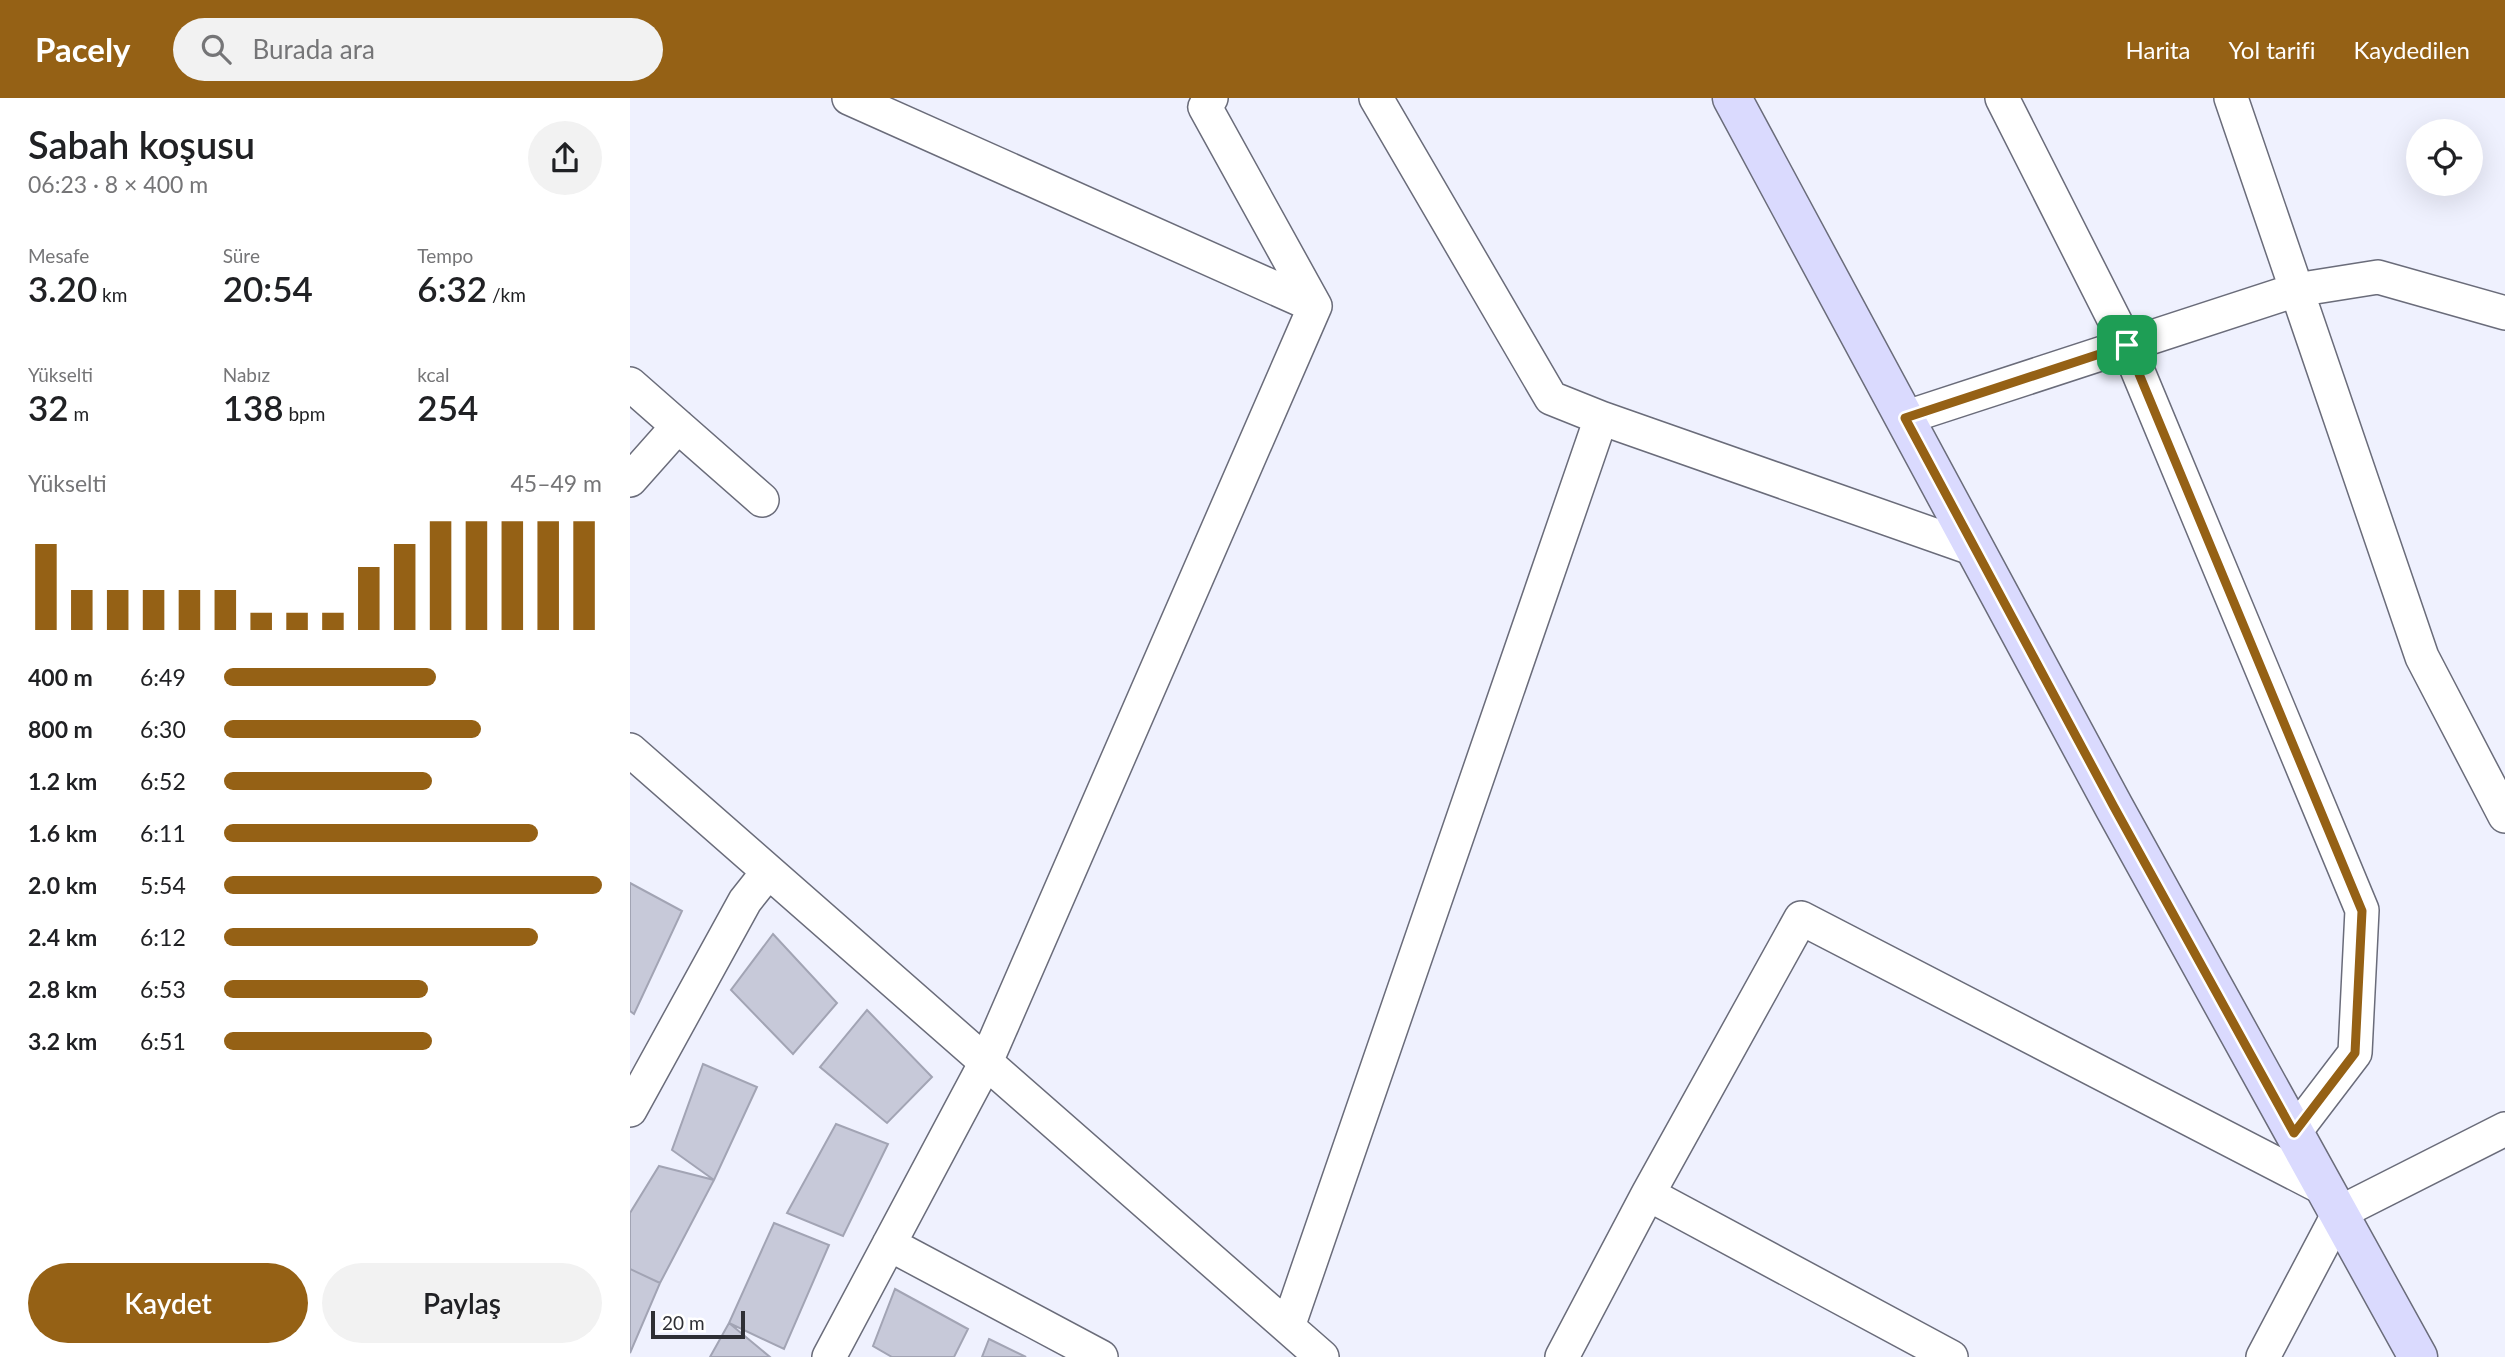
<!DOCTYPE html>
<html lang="tr">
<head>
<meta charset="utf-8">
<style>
  :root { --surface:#fff; --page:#f2f2f2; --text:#202124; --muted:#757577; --accent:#956115 }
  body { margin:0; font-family:Lato,sans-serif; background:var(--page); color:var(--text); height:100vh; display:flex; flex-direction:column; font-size:26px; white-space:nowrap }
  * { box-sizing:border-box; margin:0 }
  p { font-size:23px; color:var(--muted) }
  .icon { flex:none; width:38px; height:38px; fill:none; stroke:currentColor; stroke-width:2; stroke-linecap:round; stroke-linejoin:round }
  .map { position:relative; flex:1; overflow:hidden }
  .panel { display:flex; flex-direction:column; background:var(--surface); width:630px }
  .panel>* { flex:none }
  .fabs { position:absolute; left:1776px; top:21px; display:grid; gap:14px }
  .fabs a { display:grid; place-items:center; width:77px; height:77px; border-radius:50%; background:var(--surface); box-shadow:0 7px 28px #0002; font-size:35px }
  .scale { position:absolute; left:21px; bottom:18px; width:94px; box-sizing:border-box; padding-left:7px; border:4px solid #2e2f35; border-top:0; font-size:19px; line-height:24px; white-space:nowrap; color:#2e2f35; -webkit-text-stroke:5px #fff; paint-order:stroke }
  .pin { position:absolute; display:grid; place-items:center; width:60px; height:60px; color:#fff; margin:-30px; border-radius:14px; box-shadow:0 4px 10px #0006 }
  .round { display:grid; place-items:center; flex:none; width:74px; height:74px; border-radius:37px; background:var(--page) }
  .head { display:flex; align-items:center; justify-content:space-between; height:119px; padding:0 28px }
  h1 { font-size:38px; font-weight:600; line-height:52px }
  .metrics { display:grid; grid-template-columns:repeat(3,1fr); gap:10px; height:119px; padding:7px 28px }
  .metrics div { display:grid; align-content:center }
  .metrics b { font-size:35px; font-weight:600 }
  .metrics small { font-size:19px; font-weight:400 }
  .metrics p { font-size:19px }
  .chart { height:196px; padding:14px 28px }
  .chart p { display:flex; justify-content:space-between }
  .chart svg { width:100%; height:126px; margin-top:7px; stroke:var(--accent); stroke-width:6 }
  .primary-button { display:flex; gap:14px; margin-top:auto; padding:14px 28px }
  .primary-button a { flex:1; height:80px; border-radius:42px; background:var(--accent); color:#fff; font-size:28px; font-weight:600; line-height:80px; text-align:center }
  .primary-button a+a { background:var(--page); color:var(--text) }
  ul { padding:0 28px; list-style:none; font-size:23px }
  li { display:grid; grid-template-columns:112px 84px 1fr; align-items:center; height:52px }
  li i { height:18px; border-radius:9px; background:var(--accent) }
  header { display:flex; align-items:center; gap:42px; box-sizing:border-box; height:98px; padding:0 35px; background:var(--accent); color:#fff }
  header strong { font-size:33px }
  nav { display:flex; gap:38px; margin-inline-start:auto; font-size:24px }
  .search { width:490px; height:63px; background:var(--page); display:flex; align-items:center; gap:18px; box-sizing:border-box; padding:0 24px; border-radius:38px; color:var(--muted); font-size:26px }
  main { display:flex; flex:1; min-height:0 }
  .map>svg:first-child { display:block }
  .building { fill:#c7c9d9; stroke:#a2a4b4; stroke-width:2 }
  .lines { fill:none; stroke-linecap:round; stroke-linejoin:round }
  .street-casing { stroke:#6a6c7a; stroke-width:36 }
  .secondary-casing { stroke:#6a6c7a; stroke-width:41 }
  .street { stroke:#fff; stroke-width:33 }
  .secondary { stroke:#dadafe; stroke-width:38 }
  .route-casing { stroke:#fff; stroke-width:14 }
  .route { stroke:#956115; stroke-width:9 }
</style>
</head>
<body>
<header>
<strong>Pacely</strong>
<div class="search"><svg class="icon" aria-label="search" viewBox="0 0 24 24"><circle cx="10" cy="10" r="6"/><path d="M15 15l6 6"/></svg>Burada ara</div>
<nav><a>Harita</a><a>Yol tarifi</a><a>Kaydedilen</a></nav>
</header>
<main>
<section class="panel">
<div class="head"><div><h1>Sabah koşusu</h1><p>06:23 · 8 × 400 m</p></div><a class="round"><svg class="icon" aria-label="share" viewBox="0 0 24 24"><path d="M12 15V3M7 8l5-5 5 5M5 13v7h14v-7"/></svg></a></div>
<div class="metrics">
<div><p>Mesafe</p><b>3.20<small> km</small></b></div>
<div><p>Süre</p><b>20:54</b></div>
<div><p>Tempo</p><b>6:32<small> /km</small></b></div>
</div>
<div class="metrics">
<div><p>Yükselti</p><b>32<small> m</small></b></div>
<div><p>Nabız</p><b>138<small> bpm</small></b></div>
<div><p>kcal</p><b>254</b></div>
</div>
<div class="chart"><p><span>Yükselti</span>45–49 m</p>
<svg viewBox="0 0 160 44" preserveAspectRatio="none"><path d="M5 44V14M15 44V30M25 44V30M35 44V30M45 44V30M55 44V30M65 44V38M75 44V38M85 44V38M95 44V22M105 44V14M115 44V6M125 44V6M135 44V6M145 44V6M155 44V6"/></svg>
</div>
<ul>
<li><b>400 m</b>6:49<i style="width:56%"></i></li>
<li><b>800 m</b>6:30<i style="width:68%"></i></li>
<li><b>1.2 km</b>6:52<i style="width:55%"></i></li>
<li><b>1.6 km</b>6:11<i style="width:83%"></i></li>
<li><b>2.0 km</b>5:54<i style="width:100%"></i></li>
<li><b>2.4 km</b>6:12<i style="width:83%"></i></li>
<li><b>2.8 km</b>6:53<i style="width:54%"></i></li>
<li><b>3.2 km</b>6:51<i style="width:55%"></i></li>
</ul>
<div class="primary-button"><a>Kaydet</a><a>Paylaş</a></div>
</section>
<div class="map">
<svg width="1875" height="1259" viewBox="0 0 1875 1259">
  <rect width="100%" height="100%" fill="#eff1fe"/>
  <path class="building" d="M0 785 52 813 4 916 0 913Z
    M143 836 207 905 163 956 101 892Z
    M237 912 302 979 257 1025 190 969Z
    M73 966 127 989 84 1082 42 1052Z
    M206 1026 258 1046 213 1138 157 1115Z
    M29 1068 84 1082 30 1185 0 1171V1115Z
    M144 1125 199 1147 154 1251 99 1225Z
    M0 1171 30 1185 0 1255Z
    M265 1191 338 1231 324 1259H262L243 1248Z
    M99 1225 140 1259H80Z
    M359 1241 396 1259H352Z"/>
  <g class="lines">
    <g class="street-casing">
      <path id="street" d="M219 0 685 208
        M746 0 921 300 971 320
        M1372 0 1497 247 1732 812 1725 955 1664 1035
        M1601 0 1792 559 1875 718
        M0 286 132 402
        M1274 320 1666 192 1748 179 1875 215
        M0 382 48 328
        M0 652 692 1259
        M0 1012 115 803 138 774
        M1018 1096 1321 1259
        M259 1146 471 1259
        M658 1229 971 320 1344 451
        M199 1259 355 966 685 208 575 9 581 0
        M932 1259 1018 1096 1171 820 1695 1091
        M1633 1259 1709 1115 1875 1031"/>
    </g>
    <g class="secondary-casing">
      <path id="secondary" d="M1102 0 1484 709 1788 1259"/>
    </g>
    <use href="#street" class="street"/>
    <use href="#secondary" class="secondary"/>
  </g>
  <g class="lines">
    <g class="route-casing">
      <path id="route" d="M1497 247 1732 813 1725 955 1664 1035 1484 709 1275 320Z"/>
    </g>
    <use href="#route" class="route"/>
  </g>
</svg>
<div class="fabs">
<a><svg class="icon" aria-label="locate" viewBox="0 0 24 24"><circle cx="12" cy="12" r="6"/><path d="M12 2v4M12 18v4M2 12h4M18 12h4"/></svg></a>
</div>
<div class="scale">20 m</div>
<div class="pin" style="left:1497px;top:247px;background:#1e9e55"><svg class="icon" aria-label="arrive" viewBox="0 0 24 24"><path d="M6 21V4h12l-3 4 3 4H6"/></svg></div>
</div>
</main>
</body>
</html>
